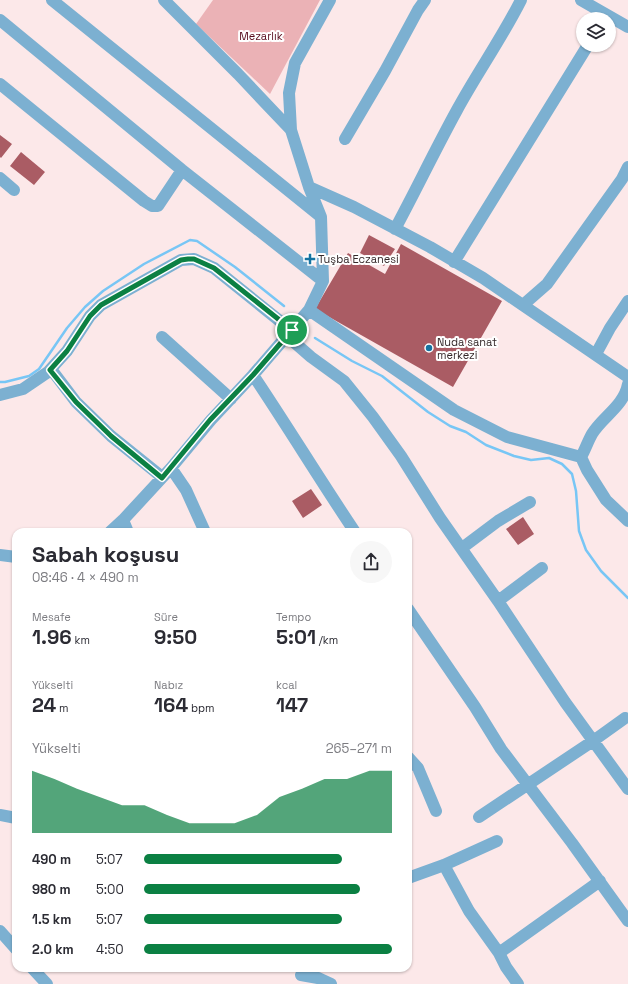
<!DOCTYPE html>
<html lang="tr">
<head>
<meta charset="utf-8">
<style>
  :root { --surface:#fff; --page:#f7f7f7; --text:#2b2b33; --muted:#7c7c81; --accent:#0b8043 }
  body { margin:0; font-family:"Space Grotesk",sans-serif; background:var(--page); color:var(--text); height:100vh; display:flex; flex-direction:column; font-size:15px; white-space:nowrap }
  * { box-sizing:border-box; margin:0 }
  p { font-size:13px; color:var(--muted) }
  .icon { flex:none; width:22px; height:22px; fill:none; stroke:currentColor; stroke-width:2; stroke-linecap:round; stroke-linejoin:round }
  .map { position:relative; flex:1; overflow:hidden }
  .details { position:absolute; left:12px; top:528px; width:400px; height:444px; display:flex; flex-direction:column; background:var(--surface); border-radius:12px; box-shadow:0 1px 3px #0004 }
  .details>* { flex:none }
  .controls { position:absolute; left:576px; top:12px; display:grid; gap:8px }
  .controls a { display:grid; place-items:center; width:40px; height:40px; border-radius:50%; background:var(--surface); box-shadow:0 1px 3px #0004; font-size:20px }
  .pin { position:absolute; display:grid; place-items:center; width:34px; height:34px; color:#fff; margin:-17px; border:2px solid #fff; border-radius:50%; box-shadow:0 1px 4px #0007 }
  .round { display:grid; place-items:center; flex:none; width:42px; height:42px; border-radius:21px; background:var(--page) }
  .head { display:flex; align-items:center; justify-content:space-between; height:68px; padding:0 20px }
  h1 { font-size:22px; font-weight:600; line-height:30px }
  .figures { display:grid; grid-template-columns:repeat(3,1fr); gap:6px; height:68px; padding:4px 20px }
  .figures div { display:grid; align-content:center }
  .figures b { font-size:20px; font-weight:600 }
  .figures small { font-size:11px; font-weight:400 }
  .figures p { font-size:11px }
  .chart { height:112px; padding:8px 20px }
  .chart p { display:flex; justify-content:space-between }
  .chart svg { width:100%; height:72px; margin-top:4px; fill:var(--accent); opacity:.7 }
  ul { padding:0 20px; list-style:none; font-size:13px }
  li { display:grid; grid-template-columns:64px 48px 1fr; align-items:center; height:30px }
  li i { height:10px; border-radius:5px; background:var(--accent) }
  .map>svg:first-child { display:block }
  .green { fill:#ebb2b6 }
  .lines { fill:none; stroke-linecap:round; stroke-linejoin:round }
  .stream { stroke:#78c6f5; stroke-width:2.5 }
  .building { fill:#aa5c64 }
  .minor { stroke:#7cb0d1; stroke-width:12 }
  .route-casing { stroke:#fff; stroke-width:8 }
  .route { stroke:#0b8043; stroke-width:5 }
  .poi-dot { fill:#1573a1; stroke:#fff; stroke-width:1.5 }
  .labels { text-anchor:middle; stroke-width:4; stroke-linejoin:round; paint-order:stroke }
  .park-label { font-size:11px; fill:#580d1e; stroke:#fff }
  .poi-label { font-size:11px; fill:#35292a; stroke:#fff; text-anchor:start }
</style>
</head>
<body>
<div class="map">
<svg width="628" height="984" viewBox="0 0 628 984">
  <rect width="100%" height="100%" fill="#fce8e9"/>
  <path class="green" d="M213 0H320L270 94 196 24Z"/>
  <g class="lines">
    <path class="stream" d="M315 338 352 361 382 376 428 412 450 426 466 432 486 445 514 456 531 460 549 458 562 464 572 474 576 491 579 531 586 550 601 571 628 598
      M0 382H5L29 376 39 369 67 328 85 307 103 291 144 264 190 240 197 241 235 267 284 306"/>
  </g>
  <path class="building" d="M0 135 12 144 1 158 0 157Z
    M21 152 45 172 34 185 10 166Z
    M369 235 395 249 384 266 360 253Z
    M401 244 502 301 453 387 315 309 348 253 385 274Z
    M311 489 322 505 303 518 292 501Z
    M523 517 534 534 518 545 506 529Z"/>
  <g class="lines">
    <path class="minor" d="M52 0 320 216
      M164 0 238 74 291 130
      M581 0 628 27
      M0 20 182 170 323 281
      M0 84 144 201 152 206H158L182 170
      M345 139 385 71 418 10 425 0
      M0 178 14 190
      M309 187 354 207 430 247 483 278 628 377
      M395 229C416 190 435 150 457 110 477 73 502 38 521 0
      M454 262 588 45
      M523 305 547 284 622 179 628 167
      M309 310 454 410 507 437 581 457 587 470 606 500 628 521
      M287 336 311 357 344 381 373 417 401 456 440 518 498 601 565 702 628 789
      M162 337 231 399
      M596 354 610 328 628 301
      M51 369 76 402 111 436 162 477
      M253 375C288 427 320 480 355 532
      M0 395 23 389 48 372 67 351 90 316 101 305 181 260 194 259 214 268 291 330
      M581 457C585 450 588 441 592 434 602 417 624 406 628 384
      M171 468 186 490 205 532
      M123 520 128 532
      M110 532 123 520 171 468 211 420 253 375 309 310 323 281 321 217 309 187 291 130 289 93 295 63 330 0
      M462 548 498 521 530 502
      M0 555 16 557
      M498 601 542 568
      M408 609 475 707 501 749 572 843 628 921
      M408 757 418 768 436 811
      M0 815 16 818
      M479 817 593 741 625 718
      M444 865 469 911 499 953 506 967 518 984
      M408 878 444 865 497 841
      M0 931 16 949
      M499 953 600 881
      M32 968 47 984
      M301 975 318 978 331 984"/>
  </g>
  <g class="lines">
    <g class="route-casing">
      <path id="route" d="M188 259H194L214 268 292 330 253 375 210 420 162 478 111 436 76 402 50 370 67 351 90 316 101 305 181 260Z"/>
    </g>
    <use href="#route" class="route"/>
  </g>
  <g class="poi-dot">
    <path d="M308 253h4v4h4v4h-4v4h-4v-4h-4v-4h4z"/>
    <circle cx="429" cy="348" r="4"/>
  </g>
  <g class="labels">
    <g class="park-label">
      <text x="261" y="40">Mezarlık</text>
    </g>
    <g class="poi-label">
      <text x="318" y="263">Tuşba Eczanesi</text>
      <text x="437" y="346">Nuda sanat<tspan x="437" dy="13">merkezi</tspan></text>
    </g>
  </g>
</svg>
<div class="controls">
<a><svg class="icon" aria-label="layers" viewBox="0 0 24 24"><path d="M12 4l9 5-9 5-9-5zM3 14l9 5 9-5"/></svg></a>
</div>
<div class="pin" style="left:292px;top:330px;background:#1e9e55"><svg class="icon" aria-label="arrive" viewBox="0 0 24 24"><path d="M6 21V4h12l-3 4 3 4H6"/></svg></div>
<section class="details">
<div class="head"><div><h1>Sabah koşusu</h1><p>08:46 · 4 × 490 m</p></div><a class="round"><svg class="icon" aria-label="share" viewBox="0 0 24 24"><path d="M12 15V3M7 8l5-5 5 5M5 13v7h14v-7"/></svg></a></div>
<div class="figures">
<div><p>Mesafe</p><b>1.96<small> km</small></b></div>
<div><p>Süre</p><b>9:50</b></div>
<div><p>Tempo</p><b>5:01<small> /km</small></b></div>
</div>
<div class="figures">
<div><p>Yükselti</p><b>24<small> m</small></b></div>
<div><p>Nabız</p><b>164<small> bpm</small></b></div>
<div><p>kcal</p><b>147</b></div>
</div>
<div class="chart"><p><span>Yükselti</span>265–271 m</p>
<svg viewBox="0 0 160 44" preserveAspectRatio="none"><path d="M0 44V6L10 11L20 17L30 22L40 27L50 27L60 33L70 38L80 38L90 38L100 33L110 22L120 17L130 11L140 11L150 6L160 6V44z"/></svg>
</div>
<ul>
<li><b>490 m</b>5:07<i style="width:80%"></i></li>
<li><b>980 m</b>5:00<i style="width:87%"></i></li>
<li><b>1.5 km</b>5:07<i style="width:80%"></i></li>
<li><b>2.0 km</b>4:50<i style="width:100%"></i></li>
</ul>
</section>
</div>
</body>
</html>
